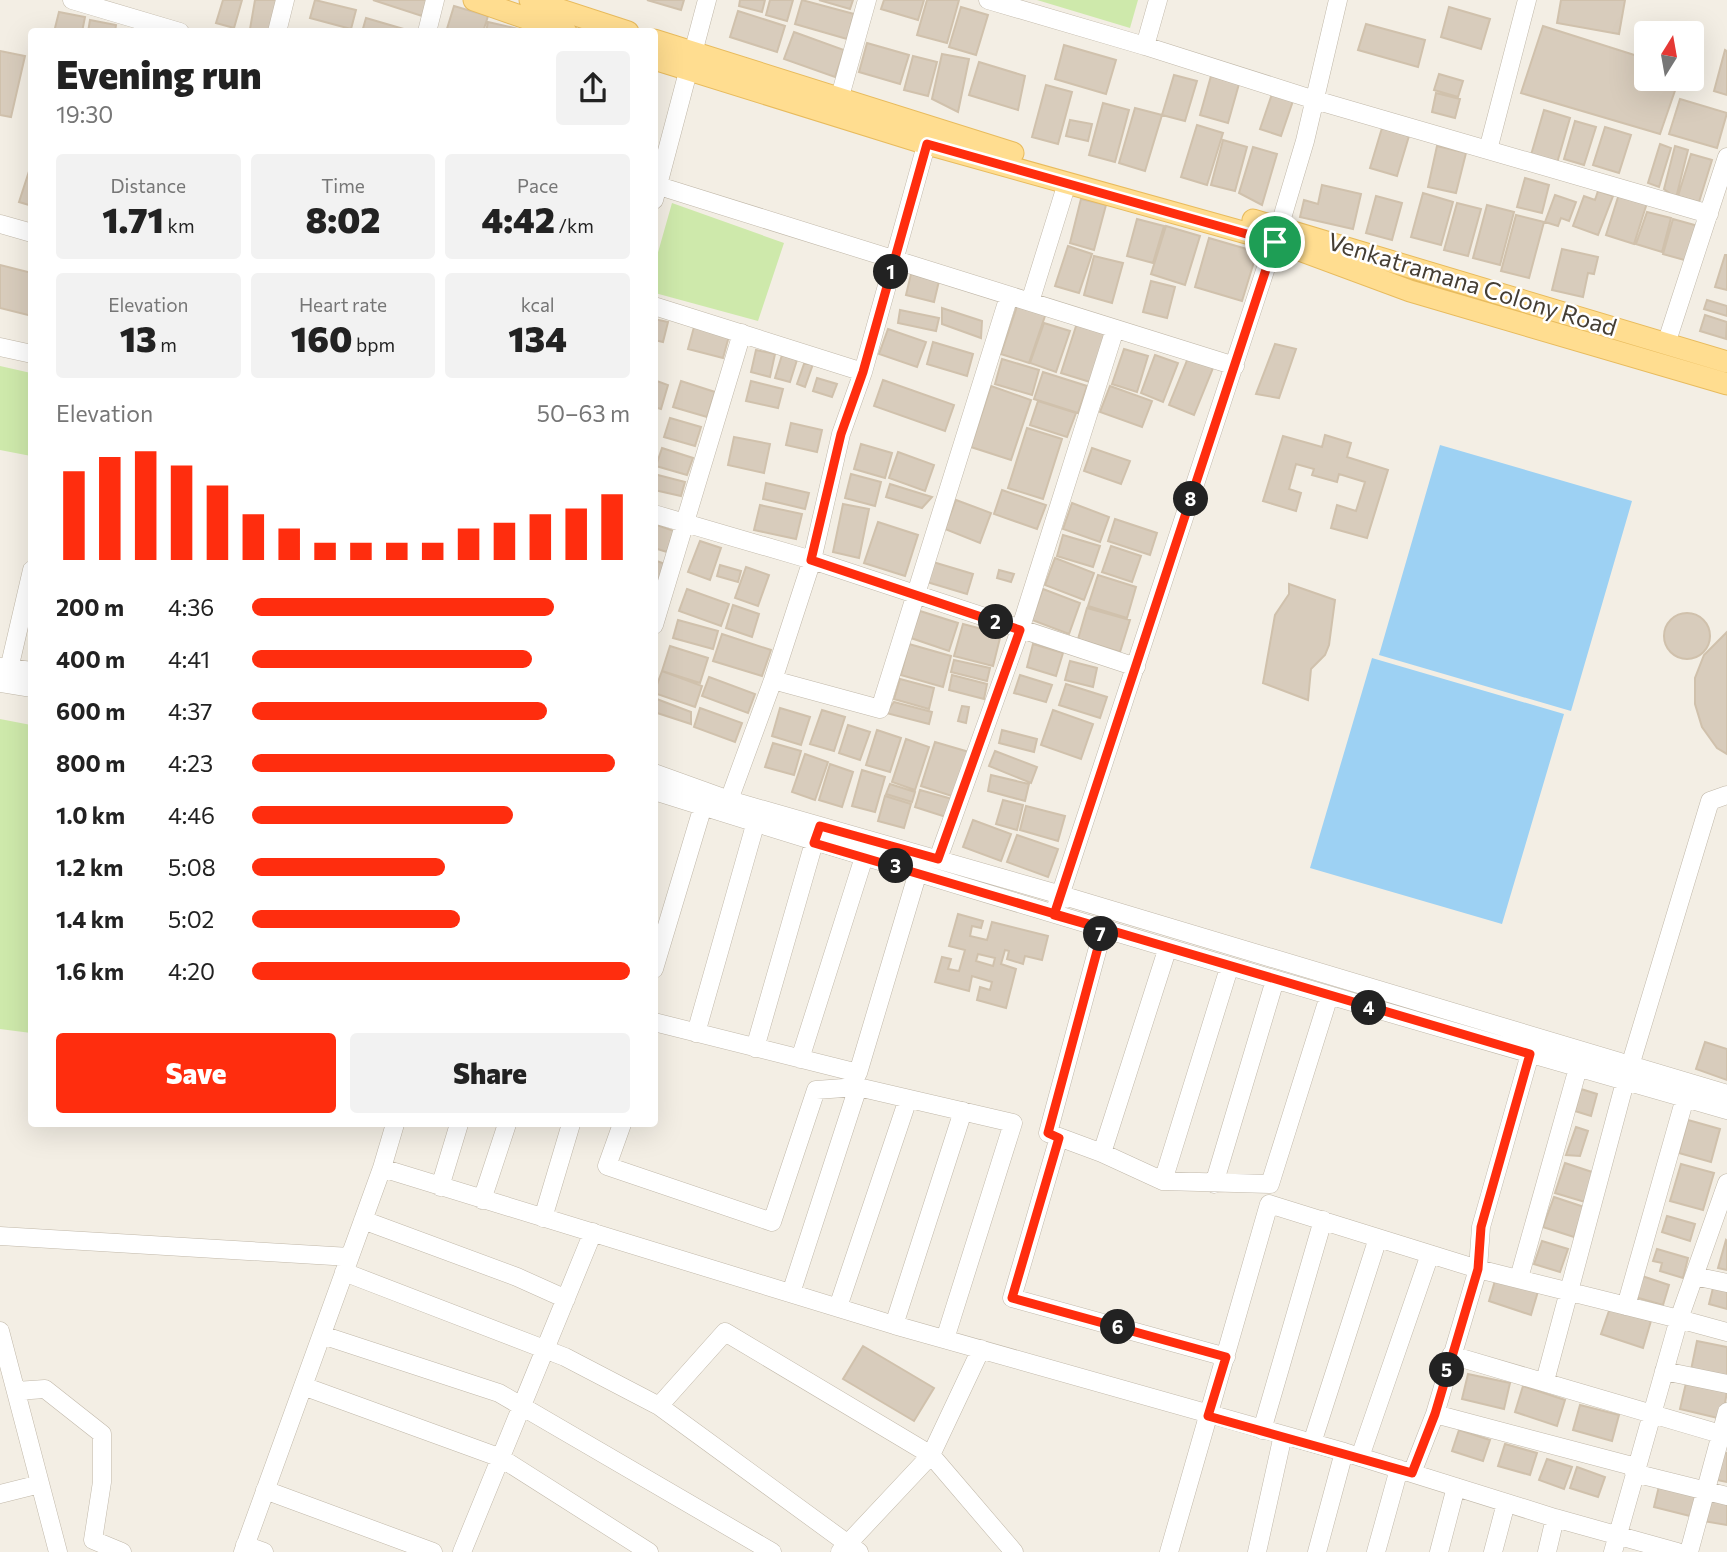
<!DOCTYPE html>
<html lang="en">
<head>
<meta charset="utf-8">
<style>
  :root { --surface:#fff; --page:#f2f2f2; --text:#222; --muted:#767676; --accent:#ff2d0e }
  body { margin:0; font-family:Commissioner,sans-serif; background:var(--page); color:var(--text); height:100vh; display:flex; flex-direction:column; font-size:26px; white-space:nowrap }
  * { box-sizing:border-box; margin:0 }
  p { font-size:23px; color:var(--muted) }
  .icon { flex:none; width:38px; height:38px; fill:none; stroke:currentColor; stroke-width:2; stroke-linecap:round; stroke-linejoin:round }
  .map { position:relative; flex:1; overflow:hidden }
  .details { position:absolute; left:28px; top:28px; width:630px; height:1099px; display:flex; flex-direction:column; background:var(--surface); border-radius:7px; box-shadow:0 7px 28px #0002 }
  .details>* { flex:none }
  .needle { width:46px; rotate:11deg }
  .tools { position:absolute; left:1634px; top:21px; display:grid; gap:14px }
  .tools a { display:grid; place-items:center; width:70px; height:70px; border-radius:7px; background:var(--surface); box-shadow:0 7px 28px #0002; font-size:35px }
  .pin { position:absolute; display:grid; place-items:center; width:60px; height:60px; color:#fff; margin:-30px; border:4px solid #fff; border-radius:50%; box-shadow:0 2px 7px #0007 }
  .km { position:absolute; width:35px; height:35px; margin:-18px; border-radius:50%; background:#222; color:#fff; font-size:19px; line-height:35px; text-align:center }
  .round { display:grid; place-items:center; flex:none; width:74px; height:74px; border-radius:7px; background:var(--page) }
  .summary { display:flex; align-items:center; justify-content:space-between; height:119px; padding:0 28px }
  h1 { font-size:38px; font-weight:800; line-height:52px }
  .figures { display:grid; grid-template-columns:repeat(3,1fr); gap:10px; height:119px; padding:7px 28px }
  .figures div { display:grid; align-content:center; border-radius:7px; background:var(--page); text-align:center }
  .figures b { font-size:35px; font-weight:800 }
  .figures small { font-size:19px; font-weight:400 }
  .figures p { font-size:19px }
  .chart { height:196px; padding:14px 28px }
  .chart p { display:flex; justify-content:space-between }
  .chart svg { width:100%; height:126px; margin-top:7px; stroke:var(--accent); stroke-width:6 }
  .cta { display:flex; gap:14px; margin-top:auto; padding:14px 28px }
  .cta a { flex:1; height:80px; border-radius:7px; background:var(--accent); color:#fff; font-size:28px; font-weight:800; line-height:80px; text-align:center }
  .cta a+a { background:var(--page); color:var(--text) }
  ul { padding:0 28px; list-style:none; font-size:23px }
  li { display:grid; grid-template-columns:112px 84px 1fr; align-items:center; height:52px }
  li i { height:18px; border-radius:9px; background:var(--accent) }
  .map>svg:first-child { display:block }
  .green { fill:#cee9ab }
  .water { fill:#9dd1f3 }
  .building { fill:#d8ccbc; stroke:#d0c1ac; stroke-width:2; fill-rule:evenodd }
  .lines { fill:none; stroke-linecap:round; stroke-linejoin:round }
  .minor-casing { stroke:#c1b8a9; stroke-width:19 }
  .major-casing { stroke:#e8bb5d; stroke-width:23 }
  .minor { stroke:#fff; stroke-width:18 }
  .major { stroke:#ffdd90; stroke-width:21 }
  .route-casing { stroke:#fff; stroke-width:14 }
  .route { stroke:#ff2d0e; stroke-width:9 }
  .labels { text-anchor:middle; stroke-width:5; stroke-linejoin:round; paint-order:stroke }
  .street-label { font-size:24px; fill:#453e34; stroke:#fff }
</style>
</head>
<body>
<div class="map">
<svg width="1727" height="1552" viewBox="0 0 1727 1552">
  <rect width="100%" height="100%" fill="#f3eee4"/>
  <path class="green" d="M1037 0H1138L1130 28Z
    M672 203 784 243 758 321 655 293V263Z
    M0 366 31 373V456L0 450Z
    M0 719 31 725V1033L0 1029Z"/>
  <path class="water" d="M1440 445 1632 501 1571 711 1379 655Z
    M1372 658 1564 714 1502 924 1310 868Z"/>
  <path class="building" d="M223 0H242L234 28 216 23Z
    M255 0H282L277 32 250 29Z
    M315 0 356 10 351 29 310 18Z
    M373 0H427L422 16Z
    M647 0H684L681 10Z
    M740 0H765L762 12 739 6Z
    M770 0H793L787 21 766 15Z
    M802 0 854 14 847 39 795 24Z
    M819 0H853L850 9Z
    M884 0H924L918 20 881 9Z
    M927 0H959L947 43 917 35Z
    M1561 0H1625L1619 34 1557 23Z
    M454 6 488 16 483 32H446Z
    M961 7 988 15 976 55 949 47Z
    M1449 7 1490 19 1481 49 1441 37Z
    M738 11 785 26 777 52 730 37Z
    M59 12 85 17 82 32H54Z
    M366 18 414 32H362Z
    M90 20 116 25 115 32H88Z
    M488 22 527 31V32H486Z
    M1366 24 1425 40 1418 67 1358 50Z
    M1543 26 1647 59V79H1679L1660 134 1521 93Z
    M794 32 844 50 835 77 784 59Z
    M867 43 909 55 900 84 859 72Z
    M1064 45 1116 60 1106 94 1055 79Z
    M1725 50 1727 51V95L1714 91Z
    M0 51 25 56 11 117 0 115Z
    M942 54 969 59 958 112 932 99Z
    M913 56 937 62 928 96 904 90Z
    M979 62 1025 76 1018 110 969 95Z
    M1439 74 1463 81 1458 97 1434 90Z
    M1174 75 1197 81 1185 121 1162 115Z
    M1211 76 1239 84 1228 123 1200 115Z
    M1046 85 1072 92 1058 144 1032 137Z
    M1436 93 1460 99 1455 118 1432 112Z
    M1272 94 1293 101 1281 136 1260 129Z
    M1680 99 1727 113 1717 148 1669 134Z
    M1103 103 1129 110 1115 162 1089 155Z
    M1135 108 1162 115 1145 171 1119 163Z
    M1544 110 1570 118 1557 163 1531 155Z
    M1070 120 1092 124 1088 141 1066 136Z
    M1575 121 1596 127 1584 165 1564 159Z
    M1197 125 1223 133 1207 185 1181 177Z
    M1605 127 1631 135 1619 173 1593 165Z
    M1382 128 1409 136 1397 176 1370 168Z
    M1223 140 1247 147 1235 191 1211 185Z
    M1660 144 1671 148 1659 187 1648 183Z
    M1437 146 1466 153 1456 193 1428 187Z
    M1675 146 1688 150 1676 198 1664 189Z
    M1253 147 1277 154 1262 205 1239 193Z
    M1691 154 1712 160 1699 202 1678 196Z
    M32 162V206L19 202Z
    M1525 178 1549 185 1542 213 1517 207Z
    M1322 185 1361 194 1353 229 1300 217 1304 200 1318 204Z
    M1598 191 1613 196 1598 235 1573 226 1584 196 1595 200Z
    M1423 193 1453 202 1441 245 1411 237Z
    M1619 194 1647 203 1634 244 1606 235Z
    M1555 195 1576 202 1569 221 1561 218 1558 226 1545 222Z
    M1376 196 1402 203 1392 240 1366 233Z
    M1081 199 1106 205 1094 250 1070 243Z
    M1457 203 1481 209 1468 256 1444 250Z
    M1487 205 1514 212 1500 265 1473 258Z
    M1647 212 1671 218 1662 252 1636 244Z
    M1516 215 1544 222 1529 278 1501 271Z
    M1137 219 1164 226 1153 263 1127 256Z
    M1673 219 1698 226 1688 261 1663 254Z
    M1166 226 1200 236 1185 285 1151 274Z
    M1209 238 1257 252 1242 301 1195 287Z
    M1068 246 1092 254 1079 293 1055 286Z
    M1562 249 1598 257 1594 274 1588 273 1583 297 1552 290Z
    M1725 255H1727V290L1715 287Z
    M1094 256 1123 263 1112 303 1084 295Z
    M0 265 32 273V316L0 308Z
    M911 274 939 281 934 302 906 295Z
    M1151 281 1175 287 1167 318 1143 312Z
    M1019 300 1047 310 1029 363 1001 354Z
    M1707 300 1727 306V316L1704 309Z
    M942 308 982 321 981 338 942 324Z
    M900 310 939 318 936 331 898 323Z
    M1705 315 1727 322 1726 339 1700 331Z
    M654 319 668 322 663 342 654 340Z
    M1044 323 1070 331 1056 372 1030 363Z
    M1077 323 1106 333 1090 382 1061 373Z
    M694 327 729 336 723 358 688 349Z
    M888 329 926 342 917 367 879 354Z
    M933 342 973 354 967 376 927 364Z
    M1275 344 1296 349 1279 398 1256 394Z
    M1124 349 1148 356 1137 392 1112 384Z
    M756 350 775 354 770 377 751 372Z
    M1190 353 1215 363 1194 415 1169 405Z
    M782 355 797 360 790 382 775 378Z
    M1155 355 1178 363 1163 402 1141 393Z
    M1002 359 1039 370 1032 395 995 384Z
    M804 364H813L805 387 797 384Z
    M1043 372 1087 386 1078 413 1034 399Z
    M817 378 837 384 832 397 813 391Z
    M654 380 668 385 661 409 654 407Z
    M883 380 954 405 945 431 874 406Z
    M681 381 715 392 707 417 673 407Z
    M751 381 783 389 778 408 746 401Z
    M991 386 1031 400 1011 460 971 447Z
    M1110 386 1152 401 1142 427 1100 412Z
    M1038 401 1076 413 1067 437 1030 425Z
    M670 418 701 427 695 446 664 437Z
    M791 423 822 430 817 452 786 445Z
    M1027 428 1062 439 1043 499 1008 488Z
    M1325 435 1351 443 1347 457 1388 470 1367 538 1331 528 1337 505 1356 511 1365 482 1339 474 1337 482 1312 475 1314 469 1296 464 1289 489 1301 493 1296 511 1263 501 1283 436 1322 447Z
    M734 437 770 444 764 473 728 465Z
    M861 444 892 453 885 478 854 469Z
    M662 448 693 458 687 475 656 466Z
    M1092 448 1130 461 1121 484 1084 471Z
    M898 452 934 465 925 491 889 478Z
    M654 474 685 482 681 496 654 490Z
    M851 474 881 482 875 506 845 498Z
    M766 483 809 493 805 509 763 499Z
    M890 484 932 497 922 508 886 497Z
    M1002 490 1046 505 1037 529 994 514Z
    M956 500 991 513 980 543 945 529Z
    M1072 503 1109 517 1100 542 1063 529Z
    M843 504 869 509 859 558 833 552Z
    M760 505 802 514 796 539 754 530Z
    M1115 519 1157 533 1150 555 1108 541Z
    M878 522 918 535 905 576 864 563Z
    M654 524 674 531 667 552 654 548Z
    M1063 535 1100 546 1093 567 1057 556Z
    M700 541 721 548 710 580 688 572Z
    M1111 546 1141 556 1132 582 1102 572Z
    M1055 558 1094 573 1084 600 1045 585Z
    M654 560 668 565 654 604Z
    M933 562 973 574 967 594 927 582Z
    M720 565 741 571 738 582 717 576Z
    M746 567 769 575 758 606 735 598Z
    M999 570 1014 574 1011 582 997 578Z
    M1098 575 1136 587 1127 618 1088 606Z
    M1289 584 1335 600 1329 645 1325 655 1311 669 1308 700 1263 683 1275 615 1289 594Z
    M687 589 729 604 721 626 679 611Z
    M1043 589 1080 603 1069 634 1032 620Z
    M733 605 759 614 752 637 726 628Z
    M1087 608 1130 620 1120 652 1078 639Z
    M920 611 958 623 949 651 911 638Z
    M1664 636a23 23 0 1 1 46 0a23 23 0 1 1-46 0Z
    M678 620 718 631 713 649 673 638Z
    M963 624 1001 634 993 666 954 656Z
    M1727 632V754L1717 748 1702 727 1695 704V678L1704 655Z
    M722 634 771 650 762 676 713 661Z
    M909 644 951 656 943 687 901 675Z
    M1033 644 1063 653 1056 676 1027 667Z
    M670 646 708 658 700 683 662 671Z
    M954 660 990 668 987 681 951 672Z
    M1070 661 1097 668 1093 687 1065 680Z
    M662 671 702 686 695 707 654 693Z
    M952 675 987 684 984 699 949 690Z
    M1020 675 1052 685 1046 702 1014 693Z
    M709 677 755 694 748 713 702 696Z
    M900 679 934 688 929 709 894 699Z
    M1066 684 1107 697 1100 718 1059 705Z
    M654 698 691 712V724L654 712Z
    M894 702 932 712 929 724 886 713Z
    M962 706 969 707 966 723 958 721Z
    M700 708 742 723 735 742 694 727Z
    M780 708 810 717 801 745 772 736Z
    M822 710 845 717 834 751 810 744Z
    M1053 710 1093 724 1081 759 1041 745Z
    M848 725 870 732 860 760 839 753Z
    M877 730 901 738 890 772 866 765Z
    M1002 730 1037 739 1034 752 999 743Z
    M906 739 929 747 915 790 892 782Z
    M935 742 969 752 955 797 921 786Z
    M773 743 801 751 794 775 765 767Z
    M995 751 1037 767 1031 783 989 766Z
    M805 754 828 762 815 800 792 792Z
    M830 764 853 772 842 807 819 800Z
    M862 770 885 777 875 812 852 806Z
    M991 775 1029 784 1025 801 988 791Z
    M890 784 915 792 912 802 886 794Z
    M920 790 952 799 946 817 915 807Z
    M885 796 911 804 904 828 878 821Z
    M1003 800 1023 805 1017 830 996 824Z
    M1026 806 1065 816 1058 841 1020 830Z
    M973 820 1011 834 1001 861 963 847Z
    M1017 835 1058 849 1048 877 1007 862Z
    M958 914 983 921 981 928 972 926 970 936 987 940 992 922 1048 936 1042 960 1025 956 1023 964 1007 959 1009 951 1005 950 1001 964 1016 969 1006 1008 977 1000 980 987 990 990 992 982 972 976 969 991 935 982 942 957 951 959 948 969 959 971 965 950 949 946ZM978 954 995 958 993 966 976 961Z
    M1705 1042 1727 1049V1080L1696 1069Z
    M1581 1089 1597 1094 1591 1116 1575 1111Z
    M1688 1120 1720 1129 1711 1162 1679 1153Z
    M1576 1127 1588 1131 1580 1156 1566 1155Z
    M1565 1163 1595 1173 1585 1202 1555 1193Z
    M1681 1164 1714 1173 1703 1210 1670 1201Z
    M1554 1197 1584 1207 1574 1237 1543 1227Z
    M1667 1216 1695 1224 1690 1241 1662 1232Z
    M1726 1240 1727 1241V1270L1718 1268Z
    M1542 1241 1568 1249 1560 1272 1534 1264Z
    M1657 1249 1688 1258 1683 1278 1660 1271 1662 1263 1653 1261Z
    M1497 1274 1539 1288 1531 1315 1489 1301Z
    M1642 1276 1669 1285 1663 1305 1635 1297Z
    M1714 1284 1727 1287V1309L1709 1304Z
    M1610 1308 1651 1321 1643 1348 1601 1334Z
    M1697 1341 1727 1347V1378L1691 1370Z
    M863 1346 934 1388 914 1421 843 1379Z
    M1468 1374 1510 1383 1504 1409 1462 1399Z
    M1686 1383 1727 1392 1722 1419 1680 1409Z
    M1523 1386 1565 1400 1557 1426 1515 1412Z
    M1580 1405 1619 1415 1612 1441 1573 1430Z
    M1459 1430 1490 1440 1483 1461 1452 1451Z
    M1505 1444 1537 1453 1530 1475 1498 1466Z
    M1722 1452 1727 1453V1482L1717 1480Z
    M1547 1459 1572 1467 1564 1489 1539 1480Z
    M1577 1467 1605 1477 1598 1497 1570 1488Z
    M1660 1482 1700 1492 1694 1517 1654 1507Z
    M1709 1494 1727 1497V1525L1703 1521Z"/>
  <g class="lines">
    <g class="minor-casing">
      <path id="minor" d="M72 0 180 32
        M988 0 1145 46 1315 100 1709 214
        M277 32 285 0
        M427 32 435 0
        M1145 46 1158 0
        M839 100 867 0
        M1488 150 1527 0
        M659 186 1235 366
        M654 200 707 0
        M0 224 32 233
        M1030 302 1067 183
        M654 306 863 372
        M1666 344 1727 157
        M0 347 32 354
        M654 514 812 560 1136 667
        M654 625 742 333
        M0 667 32 671
        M9 669 32 570
        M773 680 880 709 1009 296
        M0 683 32 688
        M654 773 729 800 1061 895 1727 1094
        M654 791C1010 903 1368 1008 1727 1110
        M725 811 773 680 812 560 841 434 863 372 930 131
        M938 859 1020 630 1115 329
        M1057 905 1279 228 1305 141 1338 0
        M1229 968 1163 1181 1270 1184 1329 996
        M654 969 703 806
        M654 1022 858 1073 918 872
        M696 1033 755 825
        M755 1048 817 832
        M800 1059 864 857
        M1630 1066 1710 801 1727 795
        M622 1124 607 1166 772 1222 816 1090 858 1087
        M1059 1137 1012 1298 1226 1357
        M1102 1153 1048 1133 1103 929
        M382 1168 894 1325 1344 1452 1555 1518 1677 1552
        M1163 1181 1102 1153 1167 950
        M1214 1184 1275 980
        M440 1187 459 1124
        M482 1200 507 1124
        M543 1218 571 1124
        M363 1220 517 1277 566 1299
        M0 1236 350 1257
        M344 1272 565 1357 659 1406 859 1552
        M1694 1276 1727 1283
        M1519 1278 1578 1068
        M791 1293 858 1087 1013 1123 945 1339
        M1626 1306 1685 1098
        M838 1307 908 1099
        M894 1325 963 1111
        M0 1331 58 1552
        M322 1335 499 1393 772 1552
        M1451 1355 1727 1436
        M1664 1371 1727 1384
        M1545 1381 1625 1082
        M303 1386 501 1458 649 1552
        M16 1391 45 1389 102 1434V1482L93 1540 122 1552
        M659 1406 725 1332 931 1455 1014 1552
        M1435 1414 1636 1467
        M1262 1430 1323 1220
        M1312 1443 1378 1238
        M1360 1457 1430 1254
        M1412 1473 1435 1414 1478 1269 1679 1319 1727 1183
        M1634 1473 1727 1496
        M265 1490 433 1552
        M0 1494 40 1484
        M245 1545 264 1552
        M243 1552 382 1168 395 1124
        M462 1552 593 1232
        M840 1552 931 1455 981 1349
        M1169 1552 1269 1204 1478 1269 1481 1227 1530 1054
        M1257 1552 1283 1435
        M1317 1552 1344 1452
        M1376 1552 1399 1469
        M1439 1552 1456 1487
        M1493 1552 1506 1503
        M1547 1552 1555 1518
        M1613 1552 1679 1319 1727 1332
        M1689 1552 1727 1412"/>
    </g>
    <g class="major-casing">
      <path id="major" d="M474 0 566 32
        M530 0 628 32
        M654 40 1013 153
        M654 59 927 144 1275 241 1410 291 1727 384
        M1253 220 1727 362"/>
    </g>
    <use href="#minor" class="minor"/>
    <use href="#major" class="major"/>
  </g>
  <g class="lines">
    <g class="route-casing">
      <path id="route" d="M1275 242 927 144 863 372 841 434 811 560 1020 630 938 859 820 826 814 843C1053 912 1291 985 1530 1054L1481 1227 1478 1269 1435 1414 1412 1473 1208 1416 1226 1357 1012 1298 1059 1138 1048 1133 1103 929 1054 915 1275 242"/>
    </g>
    <use href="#route" class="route"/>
  </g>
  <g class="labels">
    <g class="street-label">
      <text transform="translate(1472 285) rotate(17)" y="8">Venkatramana Colony Road</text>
    </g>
  </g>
</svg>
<div class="tools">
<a><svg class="needle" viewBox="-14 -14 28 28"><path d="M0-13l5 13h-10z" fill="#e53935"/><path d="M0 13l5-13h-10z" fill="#767676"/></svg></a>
</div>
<div class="pin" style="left:1275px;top:242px;background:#1e9e55"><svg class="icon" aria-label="arrive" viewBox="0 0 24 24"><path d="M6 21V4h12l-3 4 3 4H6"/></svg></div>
<b class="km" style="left:891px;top:272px">1</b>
<b class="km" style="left:996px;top:622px">2</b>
<b class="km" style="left:896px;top:866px">3</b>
<b class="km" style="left:1369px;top:1008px">4</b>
<b class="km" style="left:1447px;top:1370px">5</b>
<b class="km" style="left:1118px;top:1327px">6</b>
<b class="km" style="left:1101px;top:934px">7</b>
<b class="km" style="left:1191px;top:499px">8</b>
<section class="details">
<div class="summary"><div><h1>Evening run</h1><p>19:30</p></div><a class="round"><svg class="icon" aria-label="share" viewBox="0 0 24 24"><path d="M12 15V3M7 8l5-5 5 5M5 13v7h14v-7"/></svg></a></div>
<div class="figures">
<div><p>Distance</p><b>1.71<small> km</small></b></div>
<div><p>Time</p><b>8:02</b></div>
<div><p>Pace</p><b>4:42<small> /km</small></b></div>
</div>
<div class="figures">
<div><p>Elevation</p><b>13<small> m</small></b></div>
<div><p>Heart rate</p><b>160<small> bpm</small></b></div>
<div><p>kcal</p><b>134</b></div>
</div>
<div class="chart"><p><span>Elevation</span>50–63 m</p>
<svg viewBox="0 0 160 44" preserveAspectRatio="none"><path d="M5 44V13M15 44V8M25 44V6M35 44V11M45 44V18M55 44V28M65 44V33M75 44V38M85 44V38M95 44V38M105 44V38M115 44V33M125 44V31M135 44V28M145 44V26M155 44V21"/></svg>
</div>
<ul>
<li><b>200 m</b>4:36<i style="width:80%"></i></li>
<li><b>400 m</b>4:41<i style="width:74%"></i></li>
<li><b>600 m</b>4:37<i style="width:78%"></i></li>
<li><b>800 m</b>4:23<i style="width:96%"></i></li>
<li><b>1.0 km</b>4:46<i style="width:69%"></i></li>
<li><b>1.2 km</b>5:08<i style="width:51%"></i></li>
<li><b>1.4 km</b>5:02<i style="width:55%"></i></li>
<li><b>1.6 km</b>4:20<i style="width:100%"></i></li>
</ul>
<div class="cta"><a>Save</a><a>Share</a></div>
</section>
</div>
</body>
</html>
